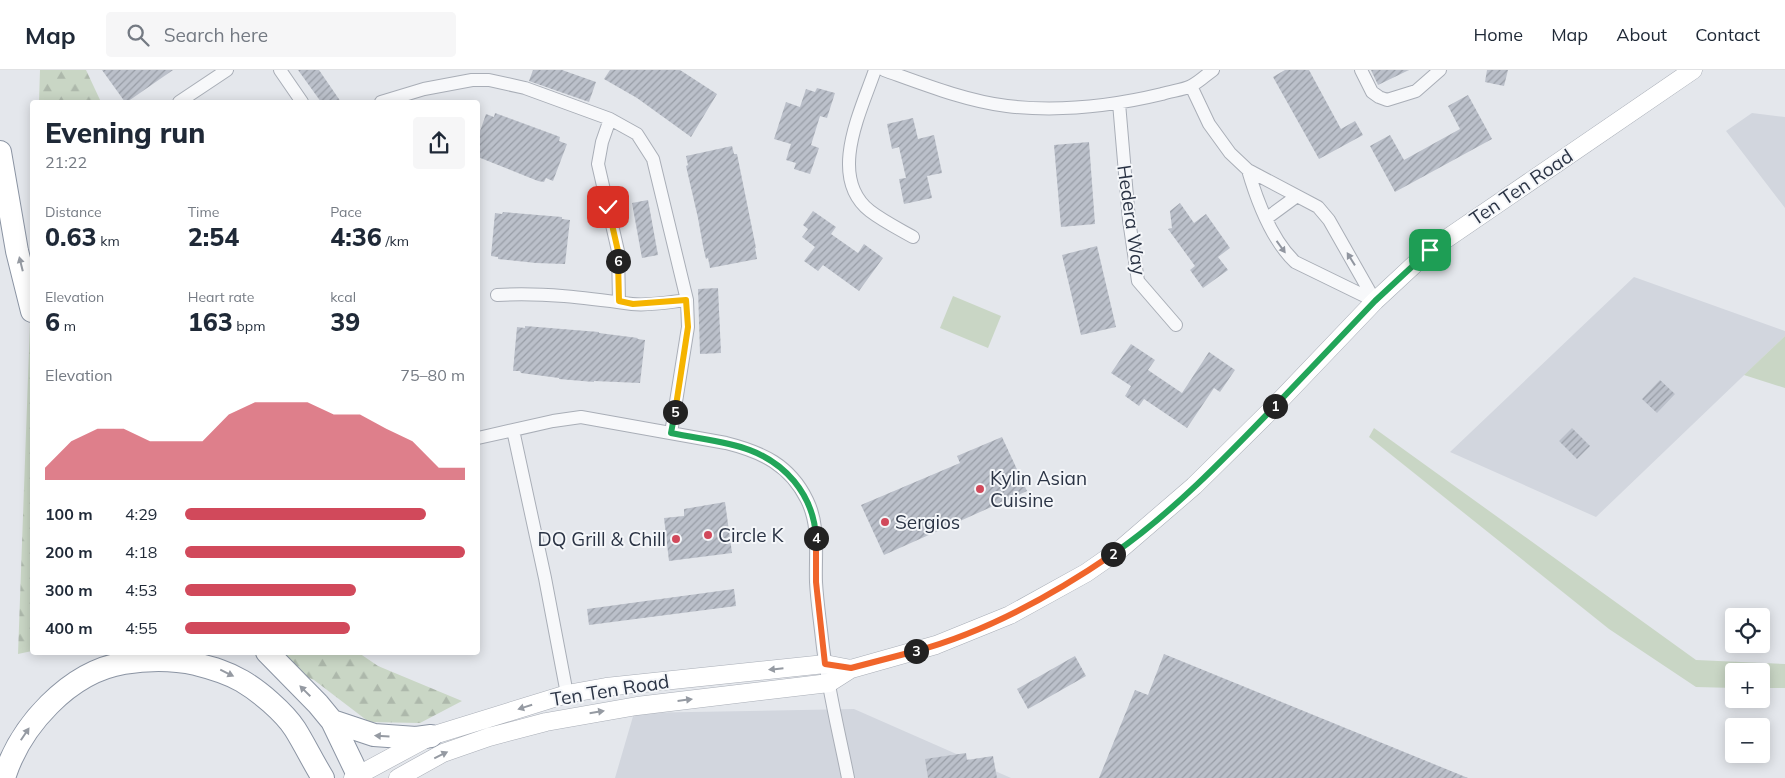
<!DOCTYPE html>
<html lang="en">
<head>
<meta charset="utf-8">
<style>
  :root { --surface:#fff; --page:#f6f6f7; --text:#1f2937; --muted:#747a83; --line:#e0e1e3; --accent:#d1495b }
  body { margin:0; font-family:Mulish,sans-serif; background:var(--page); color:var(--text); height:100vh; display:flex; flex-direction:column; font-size:19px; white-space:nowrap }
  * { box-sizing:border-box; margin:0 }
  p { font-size:16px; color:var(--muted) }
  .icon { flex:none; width:28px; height:28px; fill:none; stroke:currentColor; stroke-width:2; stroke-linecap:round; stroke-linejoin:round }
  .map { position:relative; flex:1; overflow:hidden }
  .side { position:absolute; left:30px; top:30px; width:450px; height:555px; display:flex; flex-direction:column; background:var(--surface); border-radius:5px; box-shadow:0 2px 12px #0003 }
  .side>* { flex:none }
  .fabs { position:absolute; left:1725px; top:538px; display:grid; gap:10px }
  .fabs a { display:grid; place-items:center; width:45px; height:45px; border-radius:5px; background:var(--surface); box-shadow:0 2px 12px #0003; font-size:25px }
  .pin { position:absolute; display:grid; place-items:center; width:42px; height:42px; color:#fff; margin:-21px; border-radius:10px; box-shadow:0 2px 8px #0006 }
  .km { position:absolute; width:25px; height:25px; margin:-12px; border-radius:50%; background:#222; color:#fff; font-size:14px; line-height:25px; text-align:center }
  .round { display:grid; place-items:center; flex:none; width:52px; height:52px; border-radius:5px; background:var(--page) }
  .headline { display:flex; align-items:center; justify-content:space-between; height:85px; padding:0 15px }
  h1 { font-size:28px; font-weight:800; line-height:38px }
  .figures { display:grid; grid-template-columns:repeat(3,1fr); gap:8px; height:85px; padding:5px 15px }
  .figures div { display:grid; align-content:center }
  .figures b { font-size:25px; font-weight:800 }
  .figures small { font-size:14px; font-weight:400 }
  .figures p { font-size:14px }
  .chart { height:140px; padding:10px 15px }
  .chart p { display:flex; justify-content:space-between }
  .chart svg { width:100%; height:90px; margin-top:5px; fill:var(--accent); opacity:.7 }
  ul { padding:0 15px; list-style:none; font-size:16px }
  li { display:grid; grid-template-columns:80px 60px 1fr; align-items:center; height:38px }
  li i { height:12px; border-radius:6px; background:var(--accent) }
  header { display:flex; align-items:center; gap:30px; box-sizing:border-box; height:70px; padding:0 25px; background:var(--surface); border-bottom:1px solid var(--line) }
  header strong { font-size:24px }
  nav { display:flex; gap:28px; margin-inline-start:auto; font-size:18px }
  .search { width:350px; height:45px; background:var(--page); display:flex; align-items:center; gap:12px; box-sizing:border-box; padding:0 18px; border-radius:5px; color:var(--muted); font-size:19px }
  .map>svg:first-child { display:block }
  .built { fill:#d2d6de }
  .grass { fill:#c9d6c5 }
  .forest { fill:url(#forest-firs) }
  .building { fill:url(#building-hatch) }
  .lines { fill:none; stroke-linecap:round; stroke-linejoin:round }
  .minor-casing { stroke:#a9aeb7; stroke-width:14 }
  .secondary-casing { stroke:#a9aeb7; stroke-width:19 }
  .motorway-casing { stroke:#8b94a3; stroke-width:24 }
  .minor { stroke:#f7f8fa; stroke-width:12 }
  .secondary { stroke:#fff; stroke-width:18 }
  .motorway { stroke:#fff; stroke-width:22 }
  .oneway { fill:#9196a0 }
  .oneway2 { fill:#959aa2 }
  .split-1-casing { stroke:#fff; stroke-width:10 }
  .split-2-casing { stroke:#fff; stroke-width:10 }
  .split-3-casing { stroke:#fff; stroke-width:10 }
  .split-4-casing { stroke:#fff; stroke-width:10 }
  .split-5-casing { stroke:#fff; stroke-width:10 }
  .split-6-casing { stroke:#fff; stroke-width:10 }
  .split-7-casing { stroke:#fff; stroke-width:10 }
  .split-1 { stroke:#22a559; stroke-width:6 }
  .split-2 { stroke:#22a559; stroke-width:6 }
  .split-3 { stroke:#f0652b; stroke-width:6 }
  .split-4 { stroke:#f0652b; stroke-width:6 }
  .split-5 { stroke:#22a559; stroke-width:6 }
  .split-6 { stroke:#f5b400; stroke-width:6 }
  .split-7 { stroke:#f5b400; stroke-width:6 }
  .poi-dot { fill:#d1495b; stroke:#f4f6f9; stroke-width:2 }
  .labels { text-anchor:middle; stroke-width:4; stroke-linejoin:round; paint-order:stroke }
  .street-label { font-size:19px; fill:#2b3445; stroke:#f4f6f9 }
  .poi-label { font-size:19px; fill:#2b3445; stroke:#f4f6f9; text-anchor:start }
</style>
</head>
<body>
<header>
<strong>Map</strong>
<div class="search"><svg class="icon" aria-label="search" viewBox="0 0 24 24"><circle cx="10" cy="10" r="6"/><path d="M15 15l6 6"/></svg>Search here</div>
<nav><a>Home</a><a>Map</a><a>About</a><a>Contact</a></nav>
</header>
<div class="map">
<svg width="1785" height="708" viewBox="0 0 1785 708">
  <defs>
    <pattern id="forest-firs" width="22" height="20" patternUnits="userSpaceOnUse" patternTransform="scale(1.25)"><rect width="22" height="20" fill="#c9d6c5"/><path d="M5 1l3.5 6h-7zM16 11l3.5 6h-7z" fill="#adb8ab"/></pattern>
    <pattern id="building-hatch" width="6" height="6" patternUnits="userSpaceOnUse" patternTransform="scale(1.25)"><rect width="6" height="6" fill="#bbc0ca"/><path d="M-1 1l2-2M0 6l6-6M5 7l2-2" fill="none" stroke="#989da6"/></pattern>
  </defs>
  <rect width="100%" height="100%" fill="#e4e7ec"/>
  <path class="built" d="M1752 43 1785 47V138L1726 61Z
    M1634 207 1785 261V266L1596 447 1450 382Z
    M854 639 1011 708H615L634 643Z"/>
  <path class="grass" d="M953 226 1001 246 988 278 940 258Z
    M1785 266V318L1744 305Z
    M1374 358 1696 590 1785 594V618H1761V601H1734V618L1696 617 1609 559 1369 367Z"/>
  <path class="forest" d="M40 0H86L101 32H39Z
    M32 197V581L18 584Z
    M250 583H359L378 596 462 631 420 653 369 652 314 610Z"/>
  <path class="building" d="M102 0H173L127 32H125Z
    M298 0H319L341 32H321Z
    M533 0H562L596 12 589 32 529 11Z
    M610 0H680L717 24 691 67 637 28 604 9Z
    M1285 0H1309L1341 59 1355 51 1363 65 1319 89 1273 7Z
    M1371 0H1409L1378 15Z
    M1487 0H1508L1504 16 1485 12Z
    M817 18 835 23 827 48 820 46 811 75 819 78 810 104 794 99 796 93 786 90 791 74 774 69 786 32 800 37 806 19 815 22Z
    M1468 25 1492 69 1395 122 1370 76 1390 65 1404 90 1460 59 1448 36Z
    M495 43 555 65 560 67 559 71 567 74 553 111 546 108 544 112 538 111 478 87V67L486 44 494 47Z
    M913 48 918 69 934 65 942 103 927 106 932 128 904 134 899 109 906 108 899 77 892 79 887 54Z
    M1089 72 1095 154 1061 157 1054 75Z
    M732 76 734 84H737L756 178H755L757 189 710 198 708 188 706 189 703 176 698 148 686 96 688 95 686 86Z
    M648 130 658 185 642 188 632 133Z
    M1180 133 1194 153 1206 144 1230 178 1218 187 1228 200 1203 218 1190 200 1195 196 1168 159 1172 158 1170 141Z
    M813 141 836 157 831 164 858 183 864 174 883 188 859 221 823 195 818 201 804 191 815 177 802 167 808 159 803 155Z
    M503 142 562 147V149L570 150 565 194 536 193 498 189V187L491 186 495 143 502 144Z
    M1097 176 1116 257 1081 265 1062 185Z
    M718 218 721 283 700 284 698 219Z
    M525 256 599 262V263L638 268 637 269 645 270 640 313 594 311V312L559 309V308L521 303 520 301H513L517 257 525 258Z
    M1131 274 1155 290 1148 300 1182 323 1209 282 1235 300 1220 322 1214 318 1187 358 1144 329 1139 336 1125 326 1131 316 1111 303Z
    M1660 310 1675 324 1657 343 1642 329Z
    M1572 358 1590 376 1577 389 1559 371Z
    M1002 367 1027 421 884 485 861 435 960 393 957 386Z
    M725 432 732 483 669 491 664 448 684 446V439Z
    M734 519 736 536 589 555 587 539Z
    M1164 584 1468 708H1099L1135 620 1148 625Z
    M1075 586 1086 606 1028 639 1017 619Z
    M966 683 967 690 993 686 997 708H928L925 689Z"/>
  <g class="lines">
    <g class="minor-casing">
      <path id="minor" d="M280 0 302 32
        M875 0C861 41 827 107 870 141 883 151 899 159 913 167
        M884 0C923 14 966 31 1007 36 1058 42 1112 36 1162 24 1171 21 1183 20 1191 16 1199 12 1206 5 1213 0
        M1361 0 1372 22 1379 27 1387 30 1416 21 1440 0
        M1191 16 1209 54 1230 83 1248 100 1318 137 1329 150 1375 231
        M179 32 227 0
        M381 32 424 19 472 10H489L525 18 610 49 637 64 653 89 687 230 688 257 671 363
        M1119 33 1129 150 1138 211 1176 255
        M610 49 602 72 598 94 618 181 619 231
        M1248 100C1257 131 1272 170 1295 192L1375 231
        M1267 148 1297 126
        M497 225C542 222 587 228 632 234 650 236 669 232 687 230
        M513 360 545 508 567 624
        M478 368 553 351 581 347 726 373C762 382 790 395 807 430 820 456 815 485 816 512 817 531 820 551 822 569 827 616 839 662 848 708"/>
    </g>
    <g class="secondary-casing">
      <path id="secondary" d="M353 708 431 666 567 624 606 617 825 594 851 599
        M398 708 443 683 489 667 546 652 637 636 829 613 851 599 936 575 1010 545 1086 503 1122 478 1194 416 1268 343 1375 231 1430 180 1693 0"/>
    </g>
    <g class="motorway-casing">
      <path id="motorway" d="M0 82 17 181 32 241
        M267 582 318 634 332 651 358 705
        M332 651 374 665 416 668 431 666
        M4 708C20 656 69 602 124 593 148 589 173 589 196 594 212 598 227 602 242 611 259 621 284 642 295 659 305 675 313 692 323 708"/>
    </g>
    <use href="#minor" class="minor"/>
    <use href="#secondary" class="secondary"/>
    <use href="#motorway" class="motorway"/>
  </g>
  <defs><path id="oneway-solid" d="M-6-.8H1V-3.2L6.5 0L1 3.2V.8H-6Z" transform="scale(1.25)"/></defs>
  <g class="oneway">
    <use href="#oneway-solid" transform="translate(1281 177) rotate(54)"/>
    <use href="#oneway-solid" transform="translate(1351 189) rotate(-122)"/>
  </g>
  <g class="oneway2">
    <use href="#oneway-solid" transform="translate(21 194) rotate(-104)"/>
    <use href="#oneway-solid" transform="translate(776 599) rotate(174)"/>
    <use href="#oneway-solid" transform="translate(227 603) rotate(26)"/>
    <use href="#oneway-solid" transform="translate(305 621) rotate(-135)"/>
    <use href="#oneway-solid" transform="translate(685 630) rotate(-7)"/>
    <use href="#oneway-solid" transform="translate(525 637) rotate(163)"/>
    <use href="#oneway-solid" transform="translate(597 642) rotate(-9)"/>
    <use href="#oneway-solid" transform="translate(25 664) rotate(-56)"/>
    <use href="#oneway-solid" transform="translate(382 666) rotate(-177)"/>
    <use href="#oneway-solid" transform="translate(441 685) rotate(-26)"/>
  </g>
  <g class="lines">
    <g class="split-1-casing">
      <path id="split-1" d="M1275 336 1375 231 1430 180"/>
    </g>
    <g class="split-2-casing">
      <path id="split-2" d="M1113 484C1170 445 1227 386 1275 336"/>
    </g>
    <g class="split-3-casing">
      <path id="split-3" d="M916 581C987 562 1053 525 1113 484"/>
    </g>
    <g class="split-4-casing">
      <path id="split-4" d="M816 468V512L825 594 851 598 916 581"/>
    </g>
    <g class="split-5-casing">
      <path id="split-5" d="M675 342 671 363C718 373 761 372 794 411 808 428 815 446 816 468"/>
    </g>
    <g class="split-6-casing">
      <path id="split-6" d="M618 191 619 231 633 234 686 230 688 257 675 342"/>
    </g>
    <g class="split-7-casing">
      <path id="split-7" d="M608 137 618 181V191"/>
    </g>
    <use href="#split-1" class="split-1"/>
    <use href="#split-2" class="split-2"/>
    <use href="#split-3" class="split-3"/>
    <use href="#split-4" class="split-4"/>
    <use href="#split-5" class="split-5"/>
    <use href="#split-6" class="split-6"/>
    <use href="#split-7" class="split-7"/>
  </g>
  <g class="poi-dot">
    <circle cx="980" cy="419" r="5"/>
    <circle cx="885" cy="452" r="5"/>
    <circle cx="708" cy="465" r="5"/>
    <circle cx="676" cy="469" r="5"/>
  </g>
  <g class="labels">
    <g class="street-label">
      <text transform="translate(1521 117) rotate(-34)" y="7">Ten Ten Road</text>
      <text transform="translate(1132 150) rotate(82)" y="7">Hedera Way</text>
      <text transform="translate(610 620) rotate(-9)" y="7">Ten Ten Road</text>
    </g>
    <g class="poi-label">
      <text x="990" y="415">Kylin Asian<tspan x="990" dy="22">Cuisine</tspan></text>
      <text x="895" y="459">Sergios</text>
      <text x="718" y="472">Circle K</text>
      <text x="666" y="476" text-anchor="end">DQ Grill &amp; Chill</text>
    </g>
  </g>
</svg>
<div class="fabs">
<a><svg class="icon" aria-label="locate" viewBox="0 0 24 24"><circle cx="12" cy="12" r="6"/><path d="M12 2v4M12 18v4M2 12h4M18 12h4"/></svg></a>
<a>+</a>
<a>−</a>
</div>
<div class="pin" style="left:1430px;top:180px;background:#1e9e55"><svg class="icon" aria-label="arrive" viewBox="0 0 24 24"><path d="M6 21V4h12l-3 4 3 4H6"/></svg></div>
<div class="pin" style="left:608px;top:137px;background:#d93025"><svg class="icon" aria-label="check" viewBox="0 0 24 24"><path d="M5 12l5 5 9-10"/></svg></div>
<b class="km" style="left:1275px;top:336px">1</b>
<b class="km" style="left:1113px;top:484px">2</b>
<b class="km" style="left:916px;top:581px">3</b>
<b class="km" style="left:816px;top:468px">4</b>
<b class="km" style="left:675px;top:342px">5</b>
<b class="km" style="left:618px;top:191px">6</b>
<section class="side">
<div class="headline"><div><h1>Evening run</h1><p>21:22</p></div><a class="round"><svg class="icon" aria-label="share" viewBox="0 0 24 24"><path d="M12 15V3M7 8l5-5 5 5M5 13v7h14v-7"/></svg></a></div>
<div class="figures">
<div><p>Distance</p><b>0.63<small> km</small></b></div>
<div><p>Time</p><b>2:54</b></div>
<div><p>Pace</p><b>4:36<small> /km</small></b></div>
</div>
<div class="figures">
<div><p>Elevation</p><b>6<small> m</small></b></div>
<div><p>Heart rate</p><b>163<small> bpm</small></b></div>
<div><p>kcal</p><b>39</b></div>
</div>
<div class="chart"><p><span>Elevation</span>75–80 m</p>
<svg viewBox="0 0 160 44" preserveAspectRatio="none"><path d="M0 44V38L10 25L20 19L30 19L40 25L50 25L60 25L70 12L80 6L90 6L100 6L110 12L120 12L130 19L140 25L150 38L160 38V44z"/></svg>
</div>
<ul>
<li><b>100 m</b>4:29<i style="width:86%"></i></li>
<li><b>200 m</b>4:18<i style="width:100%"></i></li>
<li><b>300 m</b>4:53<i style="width:61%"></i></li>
<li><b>400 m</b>4:55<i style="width:59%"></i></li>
</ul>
</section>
</div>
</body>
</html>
